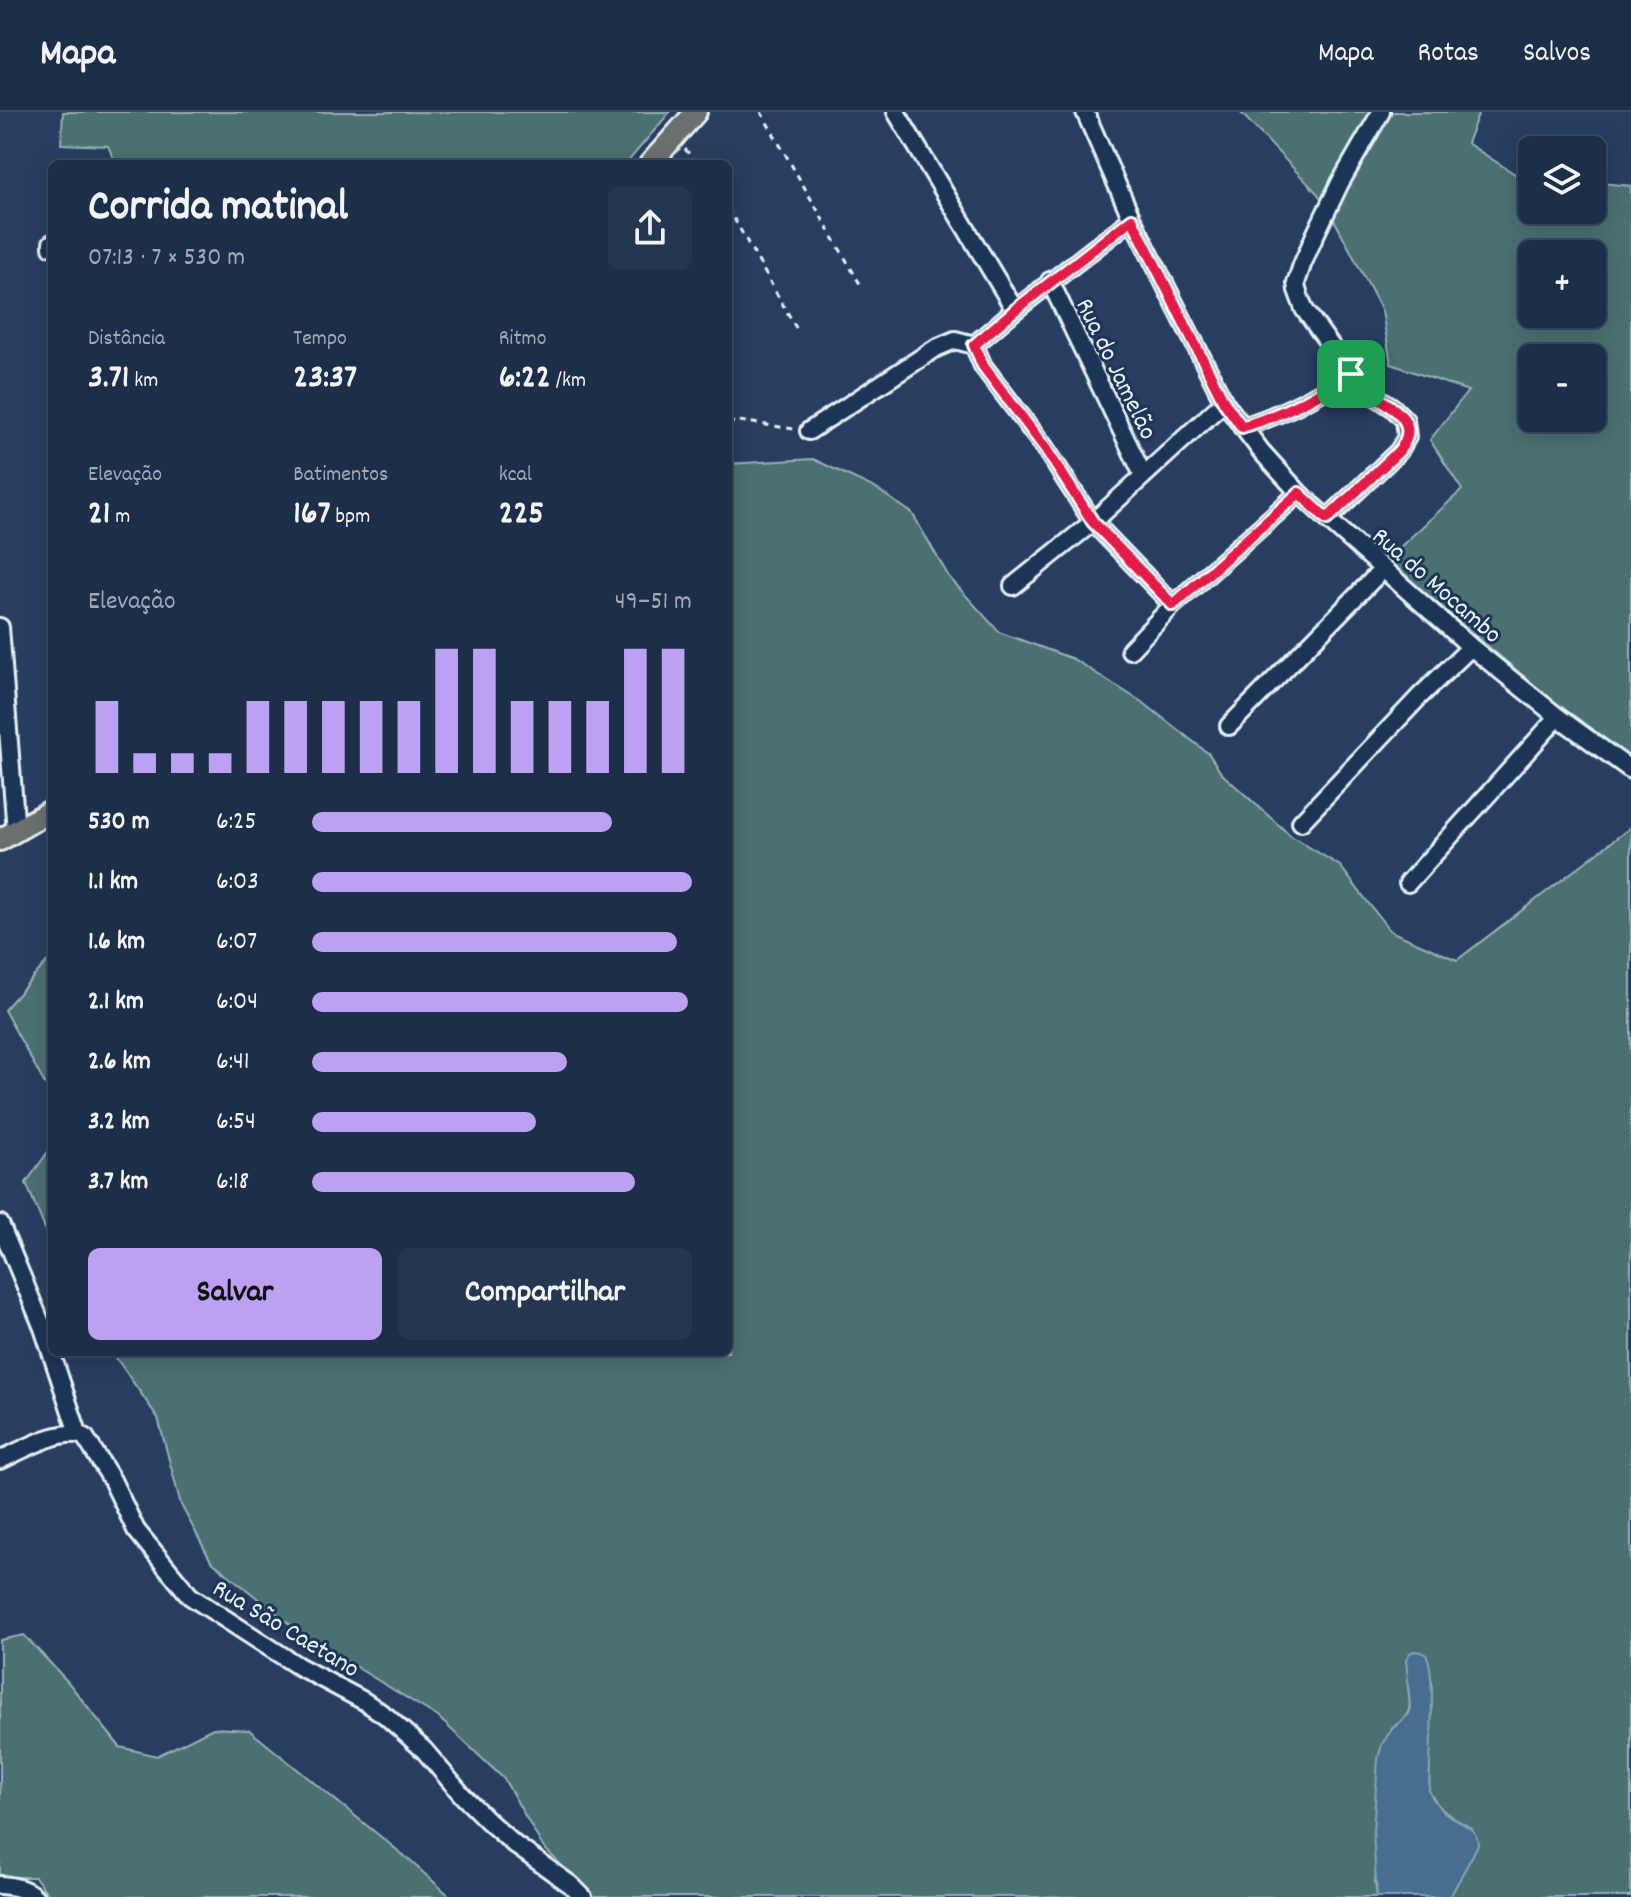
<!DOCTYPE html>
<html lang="pt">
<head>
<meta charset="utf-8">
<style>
  :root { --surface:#1d2e49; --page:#253650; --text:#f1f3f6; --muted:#a0a8b4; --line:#3b4a61; --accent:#bca0f2 }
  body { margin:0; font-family:Dekko,sans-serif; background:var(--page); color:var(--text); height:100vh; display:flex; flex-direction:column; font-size:30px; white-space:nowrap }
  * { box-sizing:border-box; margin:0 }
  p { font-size:26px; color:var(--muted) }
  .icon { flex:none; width:44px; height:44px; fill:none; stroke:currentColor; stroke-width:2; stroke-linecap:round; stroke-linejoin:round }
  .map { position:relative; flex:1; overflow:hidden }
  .side { position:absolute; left:48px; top:48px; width:684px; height:1196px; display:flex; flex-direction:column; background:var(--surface); border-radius:12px; box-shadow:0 4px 20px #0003,0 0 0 2px var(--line) }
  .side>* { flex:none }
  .fabs { position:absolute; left:1518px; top:24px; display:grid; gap:16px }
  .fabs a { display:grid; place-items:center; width:88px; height:88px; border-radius:12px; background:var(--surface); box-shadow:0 4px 20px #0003,0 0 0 2px var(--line); font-size:40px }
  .pin { position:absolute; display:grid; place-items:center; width:68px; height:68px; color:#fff; margin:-34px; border-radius:16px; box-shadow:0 4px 12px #0006 }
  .round { display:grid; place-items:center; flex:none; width:84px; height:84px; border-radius:12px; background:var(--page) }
  .summary { display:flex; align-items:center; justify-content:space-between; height:136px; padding:0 40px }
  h1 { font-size:44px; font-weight:700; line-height:60px }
  .metrics { display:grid; grid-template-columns:repeat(3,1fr); gap:12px; height:136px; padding:8px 40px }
  .metrics div { display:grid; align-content:center }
  .metrics b { font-size:34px; font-weight:700 }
  .metrics small { font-size:22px; font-weight:400 }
  .metrics p { font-size:22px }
  .chart { height:224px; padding:16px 40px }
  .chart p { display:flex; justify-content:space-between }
  .chart svg { width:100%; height:144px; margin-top:8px; stroke:var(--accent); stroke-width:6 }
  .button { display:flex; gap:16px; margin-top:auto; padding:16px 40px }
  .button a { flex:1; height:92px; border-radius:12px; background:var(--accent); color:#111; font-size:32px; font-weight:700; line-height:92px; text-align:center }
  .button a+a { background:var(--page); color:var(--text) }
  ul { padding:0 40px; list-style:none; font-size:26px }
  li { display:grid; grid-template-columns:128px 96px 1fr; align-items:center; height:60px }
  li i { height:20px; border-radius:10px; background:var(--accent) }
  header { display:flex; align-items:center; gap:48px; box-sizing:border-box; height:112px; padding:0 40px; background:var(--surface); border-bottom:2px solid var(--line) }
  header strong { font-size:38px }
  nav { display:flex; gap:44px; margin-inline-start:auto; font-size:28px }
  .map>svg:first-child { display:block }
  .green { fill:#4b7072; stroke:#9ab0b5; stroke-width:2; fill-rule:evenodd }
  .water { fill:#466e8e; stroke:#87a2b8; stroke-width:2 }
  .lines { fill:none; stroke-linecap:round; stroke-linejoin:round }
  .minor-casing { stroke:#e8f1f8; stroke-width:22 }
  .major-casing { stroke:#e8f1f8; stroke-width:26 }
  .path { stroke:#e8f1f8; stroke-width:3; stroke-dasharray:6 6; stroke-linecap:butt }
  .minor { stroke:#1d3557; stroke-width:16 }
  .major { stroke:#6b706d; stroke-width:20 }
  .route-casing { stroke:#fff; stroke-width:16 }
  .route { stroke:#e11d48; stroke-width:10 }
  .labels { text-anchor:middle; stroke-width:6; stroke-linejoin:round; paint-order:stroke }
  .street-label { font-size:26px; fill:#e8f1f8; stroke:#1d3557 }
</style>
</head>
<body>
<header>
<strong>Mapa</strong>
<nav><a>Mapa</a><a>Rotas</a><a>Salvos</a></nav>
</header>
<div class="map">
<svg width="1631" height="1785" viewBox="0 0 1631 1785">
  <rect width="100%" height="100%" fill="#273e61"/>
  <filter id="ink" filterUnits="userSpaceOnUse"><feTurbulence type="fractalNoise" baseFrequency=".0125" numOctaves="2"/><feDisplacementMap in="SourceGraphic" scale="16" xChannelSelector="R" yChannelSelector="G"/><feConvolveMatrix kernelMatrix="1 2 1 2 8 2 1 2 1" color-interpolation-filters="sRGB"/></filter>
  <g filter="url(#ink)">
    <path class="green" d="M63 0H670L626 52H116L108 34 61 32Z
      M1240 0H1479L1467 31 1532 73V98L1573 99 1592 98V70L1631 74V649L1541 579 1386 448 1462 378 1430 328 1468 279 1391 252 1382 199 1337 113 1318 82ZM1532 142H1592V202H1532ZM1532 246H1592V306H1532Z
      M813 347 875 376 912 401 949 465 999 520 1073 547 1145 592 1209 642 1221 661 1291 724 1340 754 1390 819 1457 848 1631 715V1785H1450L1454 1776 1471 1716C1451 1705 1439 1699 1429 1679L1432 1569 1407 1567C1410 1595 1416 1599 1391 1617L1375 1770 1377 1785H590L589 1780 543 1735 504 1667 438 1605 302 1522 211 1449 181 1393 158 1306 112 1240H728V352Z
      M52 844V985L4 898Z
      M52 1034V1134L26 1071Z
      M24 1523 67 1569 120 1635 157 1644 213 1616 249 1618 402 1742 451 1785H50L35 1765H0V1528Z"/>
    <path class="water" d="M1414 1539C1419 1540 1423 1539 1426 1543 1437 1556 1429 1656 1429 1679 1434 1690 1440 1698 1451 1705 1464 1714 1477 1715 1478 1733L1450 1785H1377L1373 1719 1378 1647 1382 1632 1392 1617 1409 1602 1410 1594 1406 1547 1410 1541Z"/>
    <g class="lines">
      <g class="minor-casing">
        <path id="minor" d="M896 0 1015 198
          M1085 0 1132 107 1224 290 1261 339 1299 381 1327 407 1471 535 1558 605 1631 658
          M52 131V135
          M1050 169 1143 363
          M974 233 983 254 1045 336 1093 410 1173 493
          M974 233 1015 198 1132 107
          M1242 315C1282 303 1316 284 1351 262
          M809 319 936 236 955 228 974 233
          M1327 407 1399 339 1407 325 1405 308 1392 295 1363 276 1351 262 1304 197 1297 178 1296 171 1302 153 1315 123 1340 71 1381 0
          M1013 474 1093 410 1224 290
          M0 515 16 720
          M1130 538 1173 493 1299 381
          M1229 614 1383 457
          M1301 710 1420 584 1471 535
          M1408 771 1558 605
          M0 1112 43 1216 78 1321
          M0 1348C21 1339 64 1313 85 1325L112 1368 136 1418 190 1484 298 1554 364 1589 386 1604 424 1638 463 1684 488 1709 515 1733 571 1773 583 1785
          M0 1773C13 1774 25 1776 35 1785"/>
      </g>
      <g class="major-casing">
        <path id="major" d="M650 52 696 0
          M0 728 52 698"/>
      </g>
      <path class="path" d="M761 0 860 172
        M685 37 698 52
        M728 96 799 221
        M728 311 739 309 794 317"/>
      <use href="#minor" class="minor"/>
      <use href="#major" class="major"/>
    </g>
  </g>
  <g class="lines" filter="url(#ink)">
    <g class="route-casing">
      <path id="route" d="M1132 107 1224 290 1242 315C1282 303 1316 285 1351 262 1357 269 1362 276 1370 281 1391 295 1423 309 1399 339L1327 407 1299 381 1173 493 1093 410 1045 336 983 254 974 233 1015 198Z"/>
    </g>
    <use href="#route" class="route"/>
  </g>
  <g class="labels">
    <g class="street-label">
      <text transform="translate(1118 256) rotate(64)" y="9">Rua do Jamelão</text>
      <text transform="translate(1438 472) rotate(41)" y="9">Rua do Mocambo</text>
      <text transform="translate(287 1515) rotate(31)" y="9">Rua São Caetano</text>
    </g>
  </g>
</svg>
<div class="fabs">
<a><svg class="icon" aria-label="layers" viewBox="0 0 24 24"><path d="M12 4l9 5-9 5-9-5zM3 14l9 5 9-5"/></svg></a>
<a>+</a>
<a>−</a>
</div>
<div class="pin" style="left:1351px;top:262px;background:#1e9e55"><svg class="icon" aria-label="arrive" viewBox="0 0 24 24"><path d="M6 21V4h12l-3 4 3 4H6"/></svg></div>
<section class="side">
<div class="summary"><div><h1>Corrida matinal</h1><p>07:13 · 7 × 530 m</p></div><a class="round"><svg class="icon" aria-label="share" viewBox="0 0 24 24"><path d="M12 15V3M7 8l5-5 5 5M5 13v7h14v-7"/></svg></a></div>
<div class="metrics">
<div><p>Distância</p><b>3.71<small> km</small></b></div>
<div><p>Tempo</p><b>23:37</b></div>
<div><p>Ritmo</p><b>6:22<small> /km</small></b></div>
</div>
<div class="metrics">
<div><p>Elevação</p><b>21<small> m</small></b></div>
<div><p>Batimentos</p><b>167<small> bpm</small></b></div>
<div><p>kcal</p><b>225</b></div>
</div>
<div class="chart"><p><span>Elevação</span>49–51 m</p>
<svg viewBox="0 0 160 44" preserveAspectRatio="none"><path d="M5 44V22M15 44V38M25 44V38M35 44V38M45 44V22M55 44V22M65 44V22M75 44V22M85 44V22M95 44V6M105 44V6M115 44V22M125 44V22M135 44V22M145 44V6M155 44V6"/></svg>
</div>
<ul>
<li><b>530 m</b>6:25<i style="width:79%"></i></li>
<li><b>1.1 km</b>6:03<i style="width:100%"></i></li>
<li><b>1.6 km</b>6:07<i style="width:96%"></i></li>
<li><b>2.1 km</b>6:04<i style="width:99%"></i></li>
<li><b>2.6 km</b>6:41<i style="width:67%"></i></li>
<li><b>3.2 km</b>6:54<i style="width:59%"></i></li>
<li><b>3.7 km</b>6:18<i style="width:85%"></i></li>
</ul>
<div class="button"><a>Salvar</a><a>Compartilhar</a></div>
</section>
</div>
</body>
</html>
